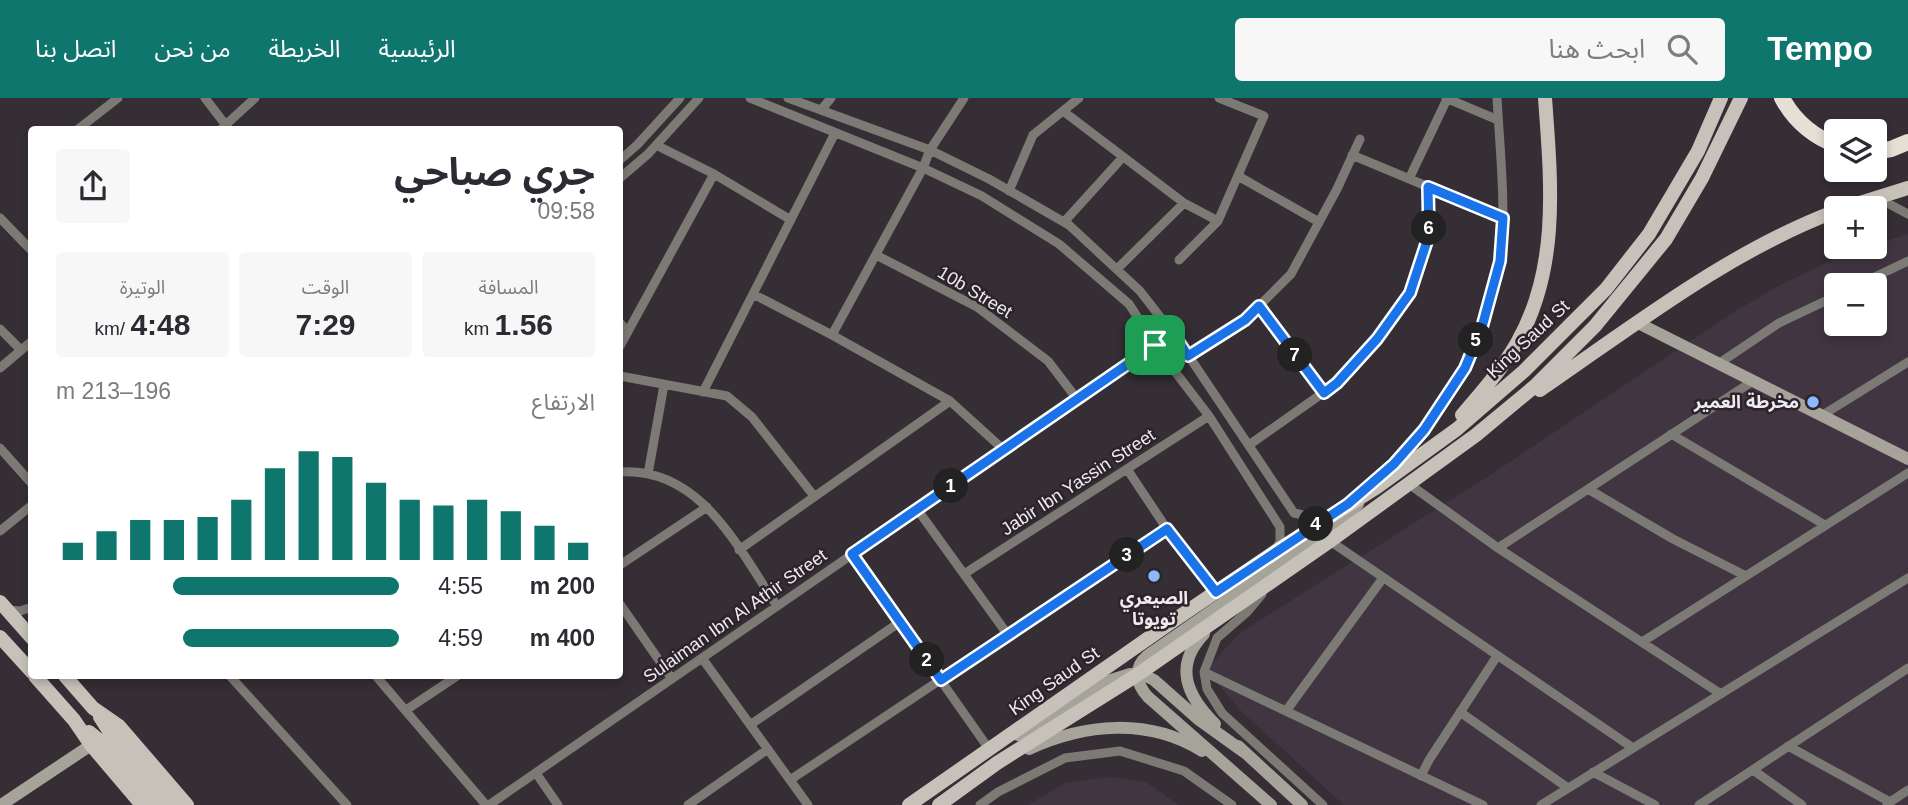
<!DOCTYPE html>
<html lang="ar">
<head>
<meta charset="utf-8">
<style>
  :root { --surface:#fff; --page:#f7f7f7; --text:#2b2b33; --muted:#7c7c81; --accent:#0f766e }
  body { margin:0; font-family:Arial,"Noto Sans Arabic",sans-serif; background:var(--page); color:var(--text); direction:rtl; height:100vh; display:flex; flex-direction:column; font-size:26px; white-space:nowrap }
  * { box-sizing:border-box; margin:0 }
  p { font-size:23px; color:var(--muted) }
  .icon { flex:none; width:38px; height:38px; fill:none; stroke:currentColor; stroke-width:2; stroke-linecap:round; stroke-linejoin:round }
  .map { position:relative; flex:1; overflow:hidden; direction:ltr }
  .sheet { position:absolute; left:28px; top:28px; width:595px; height:553px; display:flex; flex-direction:column; background:var(--surface); border-radius:7px; box-shadow:0 4px 10px #0003; direction:rtl }
  .sheet>* { flex:none }
  .fabs { position:absolute; left:1824px; top:21px; display:grid; gap:14px }
  .fabs a { display:grid; place-items:center; width:63px; height:63px; border-radius:7px; background:var(--surface); box-shadow:0 4px 10px #0003; font-size:35px }
  .pin { position:absolute; display:grid; place-items:center; width:60px; height:60px; color:#fff; margin:-30px; border-radius:14px; box-shadow:0 4px 10px #0006 }
  .km { position:absolute; width:35px; height:35px; margin:-18px; border-radius:50%; background:#222; color:#fff; font-size:19px; line-height:35px; text-align:center }
  .round { display:grid; place-items:center; flex:none; width:74px; height:74px; border-radius:7px; background:var(--page) }
  .overview { display:flex; align-items:center; justify-content:space-between; height:119px; padding:0 28px }
  h1 { font-size:38px; font-weight:700; line-height:52px }
  .stats { display:grid; grid-template-columns:repeat(3,1fr); gap:10px; height:119px; padding:7px 28px }
  .stats div { display:grid; align-content:center; border-radius:7px; background:var(--page); text-align:center }
  .stats b { font-size:30px; font-weight:700 }
  .stats small { font-size:19px; font-weight:400 }
  .stats p { font-size:19px }
  .chart { height:196px; padding:14px 28px }
  .chart p { display:flex; justify-content:space-between }
  .chart svg { width:100%; height:126px; margin-top:7px; stroke:var(--accent); stroke-width:6 }
  ul { padding:0 28px; list-style:none; font-size:23px }
  li { display:grid; grid-template-columns:112px 84px 1fr; align-items:center; height:52px }
  li i { height:18px; border-radius:9px; background:var(--accent) }
  header { display:flex; align-items:center; gap:42px; box-sizing:border-box; height:98px; padding:0 35px; background:var(--accent); color:#fff }
  header strong { font-size:33px }
  nav { display:flex; gap:38px; margin-inline-start:auto; font-size:24px }
  .search { width:490px; height:63px; background:var(--page); display:flex; align-items:center; gap:18px; box-sizing:border-box; padding:0 24px; border-radius:7px; color:var(--muted); font-size:26px }
  .map>svg:first-child { display:block }
  .built { fill:#413541; fill-rule:evenodd }
  .lines { fill:none; stroke-linecap:round; stroke-linejoin:round }
  .street { stroke:#7c7a75; stroke-width:9 }
  .secondary { stroke:#a6a39b; stroke-width:12 }
  .primary { stroke:#c7c2b9; stroke-width:14 }
  .highway { stroke:#e5dfd4; stroke-width:16 }
  .route-casing { stroke:#fff; stroke-width:14 }
  .route { stroke:#1a73e8; stroke-width:9 }
  .poi-dot { fill:#8cb9fc; stroke:#2b242b; stroke-width:2.5 }
  .labels { text-anchor:middle; stroke-width:5; stroke-linejoin:round; paint-order:stroke }
  .street-label { font-size:18px; fill:#efeaef; stroke:#2b242b }
  .poi-label { font-size:18px; font-weight:bold; fill:#efeaef; stroke:#2b242b; text-anchor:end }
</style>
</head>
<body>
<header>
<strong>Tempo</strong>
<div class="search"><svg class="icon" aria-label="search" viewBox="0 0 24 24"><circle cx="10" cy="10" r="6"/><path d="M15 15l6 6"/></svg>ابحث هنا</div>
<nav><a>الرئيسية</a><a>الخريطة</a><a>من نحن</a><a>اتصل بنا</a></nav>
</header>
<div class="map">
<svg width="1908" height="707" viewBox="0 0 1908 707">
  <rect width="100%" height="100%" fill="#352e35"/>
  <path class="built" d="M1908 136V707H1344L1243 615 1214 582 1211 571 1212 565 1240 535 1495 374 1734 214 1784 185 1841 158 1874 149V147ZM1836 187H1874V226H1836Z
    M1108 679 1146 684 1179 707H1028L1065 685Z"/>
  <g class="lines">
    <path class="street" d="M205 0 228 30
      M750 0 923 70 982 98 1059 146 1129 206 1160 254 1209 318 1280 429V443L1276 453
      M788 0 930 52 989 81 1069 127 1140 193 1178 242 1294 415 1307 418 1331 416
      M1446 0 1498 22
      M821 12 831 0
      M1063 13 1184 105 1218 123
      M77 32 118 0
      M220 32 255 0
      M656 47 714 76 791 122
      M1352 57 1503 120
      M620 62 637 47 680 0
      M1238 78 1319 124
      M620 80 648 56 699 0
      M1409 81 1447 1
      M1009 93 1033 37 1079 0
      M1878 100 1908 116
      M0 120 32 153
      M1064 124 1123 59
      M876 157 977 209 1048 263 1077 301
      M1179 162 1218 123 1264 18 1219 0
      M1117 171 1184 105
      M1858 187 1908 163
      M753 196 832 237 950 303 1004 352
      M1259 208 1324 295
      M620 225 628 234
      M0 231 21 252
      M832 237 923 70 930 52 964 0
      M620 248 714 76
      M1188 258 1245 222 1291 176 1337 91 1360 41
      M1718 266 1779 225 1836 198
      M0 270 32 243
      M620 278 727 298 752 319 814 398
      M703 294 835 35
      M1821 318 1908 264
      M1671 336 1825 427
      M1249 347 1337 285 1377 241 1410 195 1429 137 1428 89
      M0 350 32 386
      M1127 371 1167 431 1216 493
      M620 374C701 369 738 450 777 508
      M648 376 664 287
      M1375 384C1425 336 1464 282 1486 217 1492 199 1499 179 1501 160 1506 107 1500 53 1497 0
      M1409 386 1498 450 1721 596
      M1588 391 1673 441 1746 478
      M917 411 1008 537
      M0 433 32 407
      M1330 443 1633 650
      M1498 450 1753 283
      M739 452 950 303
      M852 456 989 651
      M620 467 707 409
      M964 476 1209 318
      M1262 496 1247 514 1217 540 1204 574 1207 591 1222 615 1323 707
      M620 506 672 581
      M8 512 20 513 32 509
      M1642 544 1908 375
      M702 560 808 707
      M1204 574 1483 707
      M230 578 347 707
      M376 578 486 707
      M406 612 457 578
      M1286 613 1383 480
      M1460 614 1568 690
      M750 627 900 524
      M1788 648 1890 704
      M1753 672 1802 707
      M1593 674 1655 707
      M536 675 558 707
      M1421 678 1429 662 1497 558
      M790 682 1167 431
      M1887 706 1908 692
      M489 707 1173 235
      M688 707 768 651
      M980 707 998 694 1065 660 1120 653 1184 673 1232 707
      M1541 707 1908 480
      M1699 707 1908 570"/>
    <path class="secondary" d="M1638 225 1908 361
      M1204 536C1173 568 1187 598 1215 626
      M1018 637 1040 626 1108 583 1130 576 1144 577 1154 582 1198 621 1244 654
      M1238 648 1302 707
      M1029 651C1084 626 1148 619 1202 653
      M1 707 91 647
      M1271 707 1148 599C1136 586 1133 570 1147 558L1335 427 1358 406"/>
    <path class="primary" d="M1844 110 1908 90
      M1540 292C1635 227 1728 154 1836 113
      M1462 317C1481 295 1502 271 1517 245 1560 170 1551 83 1545 0
      M0 504 32 540
      M0 539 32 574
      M35 578 74 622 91 647 142 707
      M65 578 93 610 119 628 187 707
      M100 619 111 636 172 707
      M89 634 100 643 157 707
      M909 707 1173 523 1276 453 1377 389 1457 331 1524 273 1606 191 1649 136 1698 53 1721 0
      M939 707 997 665 1137 577 1330 443 1476 337 1535 288 1595 228 1666 141 1702 80 1741 0"/>
    <path class="highway" d="M1782 0C1794 22 1812 38 1836 47
      M1874 54 1891 51 1908 44"/>
  </g>
  <g class="lines">
    <g class="route-casing">
      <path id="route" d="M1428 89 1503 120 1500 163 1482 229 1465 270 1424 332 1394 366 1348 406 1216 494 1167 431 941 582 852 456 1173 235 1188 258 1245 222 1259 208 1324 295 1337 285 1377 241 1410 195 1429 137Z"/>
    </g>
    <use href="#route" class="route"/>
  </g>
  <g class="poi-dot">
    <circle cx="1813" cy="304" r="7"/>
    <circle cx="1154" cy="478" r="7"/>
  </g>
  <g class="labels">
    <g class="street-label">
      <text transform="translate(975 194) rotate(31)" y="6">10b Street</text>
      <text transform="translate(1528 241) rotate(-43)" y="6">King Saud St</text>
      <text transform="translate(1078 384) rotate(-33)" y="6">Jabir Ibn Yassin Street</text>
      <text transform="translate(735 518) rotate(-35)" y="6">Sulaiman Ibn Al Athir Street</text>
      <text transform="translate(1054 583) rotate(-35)" y="6">King Saud St</text>
    </g>
    <g class="poi-label">
      <text x="1799" y="310">مخرطة العمير</text>
      <text x="1154" y="506" text-anchor="middle">الصيعري<tspan x="1154" dy="21">تويوتا</tspan></text>
    </g>
  </g>
</svg>
<div class="fabs">
<a><svg class="icon" aria-label="layers" viewBox="0 0 24 24"><path d="M12 4l9 5-9 5-9-5zM3 14l9 5 9-5"/></svg></a>
<a>+</a>
<a>−</a>
</div>
<div class="pin" style="left:1155px;top:247px;background:#1e9e55"><svg class="icon" aria-label="arrive" viewBox="0 0 24 24"><path d="M6 21V4h12l-3 4 3 4H6"/></svg></div>
<b class="km" style="left:951px;top:388px">1</b>
<b class="km" style="left:927px;top:562px">2</b>
<b class="km" style="left:1127px;top:457px">3</b>
<b class="km" style="left:1316px;top:426px">4</b>
<b class="km" style="left:1476px;top:242px">5</b>
<b class="km" style="left:1429px;top:130px">6</b>
<b class="km" style="left:1295px;top:257px">7</b>
<section class="sheet">
<div class="overview"><div><h1>جري صباحي</h1><p>09:58</p></div><a class="round"><svg class="icon" aria-label="share" viewBox="0 0 24 24"><path d="M12 15V3M7 8l5-5 5 5M5 13v7h14v-7"/></svg></a></div>
<div class="stats">
<div><p>المسافة</p><b>1.56<small> km</small></b></div>
<div><p>الوقت</p><b>7:29</b></div>
<div><p>الوتيرة</p><b>4:48<small> /km</small></b></div>
</div>
<div class="chart"><p><span>الارتفاع</span>196–213 m</p>
<svg viewBox="0 0 160 44" preserveAspectRatio="none"><path d="M5 44V38M15 44V34M25 44V30M35 44V30M45 44V29M55 44V23M65 44V12M75 44V6M85 44V8M95 44V17M105 44V23M115 44V25M125 44V23M135 44V27M145 44V32M155 44V38"/></svg>
</div>
<ul>
<li><b>200 m</b>4:55<i style="width:66%"></i></li>
<li><b>400 m</b>4:59<i style="width:63%"></i></li>
</ul>
</section>
</div>
</body>
</html>
